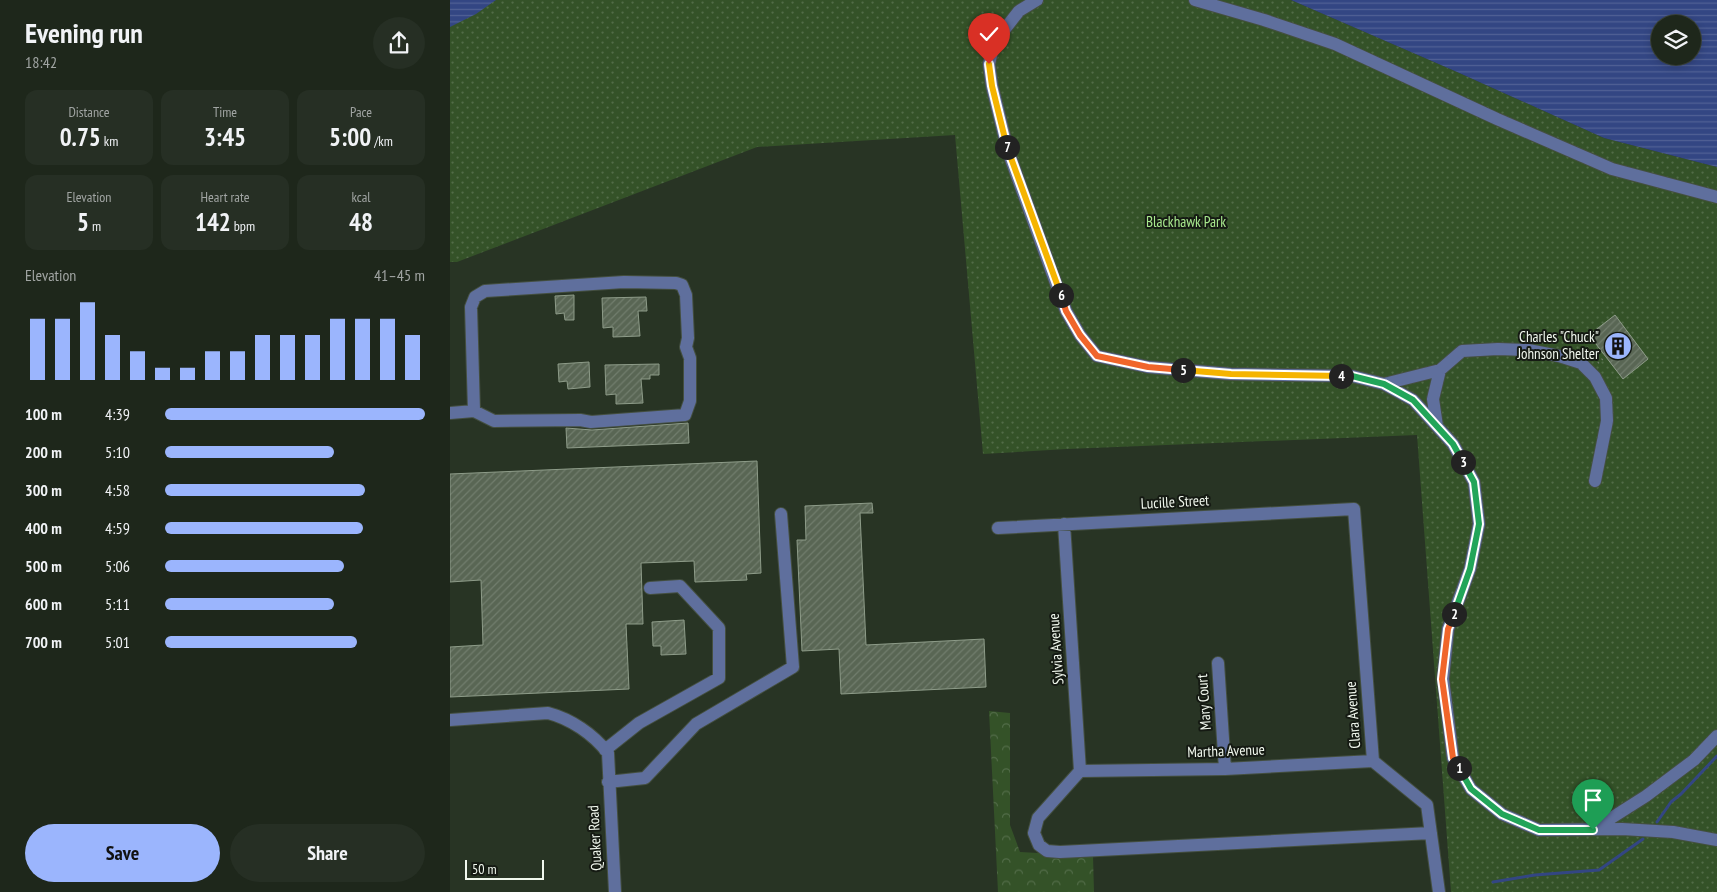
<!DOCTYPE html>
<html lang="en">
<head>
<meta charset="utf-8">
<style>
  :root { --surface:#1e271b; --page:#262f24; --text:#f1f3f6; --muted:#a1a5a3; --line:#3c443a; --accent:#9bb5fd }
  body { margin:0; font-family:"PT Sans Narrow",sans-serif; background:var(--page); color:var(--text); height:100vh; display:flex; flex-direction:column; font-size:19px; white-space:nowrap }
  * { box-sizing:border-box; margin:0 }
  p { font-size:16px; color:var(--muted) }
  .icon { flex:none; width:28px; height:28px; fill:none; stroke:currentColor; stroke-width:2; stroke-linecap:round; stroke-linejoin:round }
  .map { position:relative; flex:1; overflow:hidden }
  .sheet { display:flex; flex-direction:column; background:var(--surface); width:450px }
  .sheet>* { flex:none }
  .controls { position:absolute; left:1201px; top:15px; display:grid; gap:10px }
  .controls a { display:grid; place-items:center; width:50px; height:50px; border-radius:50%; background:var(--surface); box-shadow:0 2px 8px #0003,0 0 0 1px var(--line); font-size:25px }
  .scale { position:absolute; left:15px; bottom:12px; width:79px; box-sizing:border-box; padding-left:5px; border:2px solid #f0f7ed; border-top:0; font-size:14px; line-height:18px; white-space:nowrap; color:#f0f7ed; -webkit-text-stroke:4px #151a13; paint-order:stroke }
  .pin { position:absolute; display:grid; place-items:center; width:42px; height:42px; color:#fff; margin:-51px -21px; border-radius:50% 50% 50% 0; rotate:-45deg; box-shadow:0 0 5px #0007 }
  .pin .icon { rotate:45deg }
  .km { position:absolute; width:25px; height:25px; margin:-12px; border-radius:50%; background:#222; color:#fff; font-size:14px; line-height:25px; text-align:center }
  .round { display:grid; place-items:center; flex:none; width:52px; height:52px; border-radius:26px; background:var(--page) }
  .head { display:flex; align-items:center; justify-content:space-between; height:85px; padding:0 25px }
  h1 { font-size:28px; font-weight:600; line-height:38px }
  .stats { display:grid; grid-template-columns:repeat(3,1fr); gap:8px; height:85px; padding:5px 25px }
  .stats div { display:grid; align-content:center; border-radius:12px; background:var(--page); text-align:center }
  .stats b { font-size:25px; font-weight:600 }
  .stats small { font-size:14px; font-weight:400 }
  .stats p { font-size:14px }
  .chart { height:140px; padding:10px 25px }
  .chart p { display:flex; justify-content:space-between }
  .chart svg { width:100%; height:90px; margin-top:5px; stroke:var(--accent); stroke-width:6 }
  .button { display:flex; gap:10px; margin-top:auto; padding:10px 25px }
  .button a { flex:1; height:58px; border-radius:30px; background:var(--accent); color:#111; font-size:20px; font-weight:600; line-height:58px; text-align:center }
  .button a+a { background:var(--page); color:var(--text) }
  ul { padding:0 25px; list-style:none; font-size:16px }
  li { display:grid; grid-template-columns:80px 60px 1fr; align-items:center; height:38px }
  li i { height:12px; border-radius:6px; background:var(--accent) }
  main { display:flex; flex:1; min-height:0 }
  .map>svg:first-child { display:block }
  .forest { fill:url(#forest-crowns) }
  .park { fill:url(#park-dots) }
  .water { fill:url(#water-rules); fill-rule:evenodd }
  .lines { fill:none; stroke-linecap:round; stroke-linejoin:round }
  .stream { stroke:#334683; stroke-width:3 }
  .building { fill:url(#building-hatch); stroke:#8e9c89 }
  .minor-casing { stroke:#444f40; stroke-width:14 }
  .path { stroke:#747e70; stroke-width:2; stroke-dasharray:1 4; stroke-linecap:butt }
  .minor { stroke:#5f6f9d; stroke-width:12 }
  .split-1-casing { stroke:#fff; stroke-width:10 }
  .split-2-casing { stroke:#fff; stroke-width:10 }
  .split-3-casing { stroke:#fff; stroke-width:10 }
  .split-4-casing { stroke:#fff; stroke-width:10 }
  .split-5-casing { stroke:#fff; stroke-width:10 }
  .split-6-casing { stroke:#fff; stroke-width:10 }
  .split-7-casing { stroke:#fff; stroke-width:10 }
  .split-8-casing { stroke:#fff; stroke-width:10 }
  .split-1 { stroke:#22a559; stroke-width:6 }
  .split-2 { stroke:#f0652b; stroke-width:6 }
  .split-3 { stroke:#22a559; stroke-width:6 }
  .split-4 { stroke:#22a559; stroke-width:6 }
  .split-5 { stroke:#f5b400; stroke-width:6 }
  .split-6 { stroke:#f0652b; stroke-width:6 }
  .split-7 { stroke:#f5b400; stroke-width:6 }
  .split-8 { stroke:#f5b400; stroke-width:6 }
  .labels { text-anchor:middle; stroke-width:4; stroke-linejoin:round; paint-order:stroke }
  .park-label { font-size:15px; fill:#a8e88e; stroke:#151a13 }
  .poi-label { font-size:15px; fill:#f0f7ed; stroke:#151a13; text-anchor:end }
  .street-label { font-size:15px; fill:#f0f7ed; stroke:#151a13 }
</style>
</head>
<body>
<main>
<section class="sheet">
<div class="head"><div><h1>Evening run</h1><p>18:42</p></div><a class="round"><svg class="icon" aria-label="share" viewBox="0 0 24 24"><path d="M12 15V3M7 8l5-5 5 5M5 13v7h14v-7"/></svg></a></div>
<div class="stats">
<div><p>Distance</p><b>0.75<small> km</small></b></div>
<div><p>Time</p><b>3:45</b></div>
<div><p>Pace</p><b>5:00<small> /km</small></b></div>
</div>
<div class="stats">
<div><p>Elevation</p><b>5<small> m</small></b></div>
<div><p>Heart rate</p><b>142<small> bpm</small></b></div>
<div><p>kcal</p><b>48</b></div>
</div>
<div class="chart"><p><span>Elevation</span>41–45 m</p>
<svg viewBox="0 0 160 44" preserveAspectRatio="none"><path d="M5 44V14M15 44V14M25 44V6M35 44V22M45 44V30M55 44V38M65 44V38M75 44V30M85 44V30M95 44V22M105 44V22M115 44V22M125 44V14M135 44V14M145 44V14M155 44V22"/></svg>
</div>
<ul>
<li><b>100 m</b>4:39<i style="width:100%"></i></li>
<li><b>200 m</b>5:10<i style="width:65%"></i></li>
<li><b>300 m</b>4:58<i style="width:77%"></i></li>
<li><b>400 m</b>4:59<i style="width:76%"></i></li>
<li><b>500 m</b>5:06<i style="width:69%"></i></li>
<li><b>600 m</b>5:11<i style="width:65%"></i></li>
<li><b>700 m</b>5:01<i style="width:74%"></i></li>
</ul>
<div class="button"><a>Save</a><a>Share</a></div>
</section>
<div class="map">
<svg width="1267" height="892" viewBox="0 0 1267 892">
  <defs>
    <pattern id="forest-crowns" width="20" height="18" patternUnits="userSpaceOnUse" patternTransform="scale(1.25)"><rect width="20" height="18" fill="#345228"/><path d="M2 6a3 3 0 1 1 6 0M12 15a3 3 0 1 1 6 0" fill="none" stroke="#526c48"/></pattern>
    <pattern id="park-dots" width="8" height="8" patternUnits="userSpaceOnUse" patternTransform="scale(1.25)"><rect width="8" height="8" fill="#345228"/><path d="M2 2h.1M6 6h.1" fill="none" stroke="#526c48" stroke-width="1.8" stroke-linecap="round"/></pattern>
    <pattern id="water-rules" width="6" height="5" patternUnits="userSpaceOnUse" patternTransform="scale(1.25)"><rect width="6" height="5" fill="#334683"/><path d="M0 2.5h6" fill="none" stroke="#516195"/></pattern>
    <pattern id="building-hatch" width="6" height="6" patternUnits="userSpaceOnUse" patternTransform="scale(1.25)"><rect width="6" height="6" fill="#596654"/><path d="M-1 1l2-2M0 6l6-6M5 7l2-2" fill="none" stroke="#717d6d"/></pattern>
  </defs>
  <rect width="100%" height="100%" fill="#283424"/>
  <path class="forest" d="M539 711 560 713V825L570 852 643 856 644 892H548Z"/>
  <path class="park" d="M44 0H841L1007 72 1154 138 1267 167V892H1001L967 435 617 449 533 454 505 135 307 147 7 262H0V23Z"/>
  <path class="water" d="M0 0H46L26 14 0 27Z
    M841 0H1267V167L1154 138 1007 72ZM1210 24H1242V56H1210Z"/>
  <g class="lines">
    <path class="stream" d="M1207 822 1221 802 1231 794 1267 756
      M1043 882 1085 875 1149 870 1193 839"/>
  </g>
  <path class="building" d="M124 295V320H115L114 313 106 314 105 296Z
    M196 297 197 311H188L190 336 163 337V327L153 328 152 298Z
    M1165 315 1198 359 1173 379 1139 335Z
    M139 362 140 387 118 389 117 381 109 382 108 364Z
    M209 364V375H200V379H191L193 403 166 404V394L156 395 155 365Z
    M238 423 239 443 117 448 116 428 142 430Z
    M307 461 311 573 296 574 297 580 245 582 244 561 191 563 193 624H176L179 689 0 697V647L33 645 31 580 0 582V474Z
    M422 503 423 513H410L416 645 534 639 536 687 391 694 389 649 352 651 347 540H356L355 506Z
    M234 620 236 654 211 655V646H203L202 622Z"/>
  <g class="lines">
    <g class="minor-casing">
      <path id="minor" d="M587 0 569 11 544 43 539 64 542 86 558 151 616 311 630 335 647 356 698 367 781 374 902 376 934 384 963 400 1003 444 1024 482 1029 524 1020 569 998 629 993 679 1003 758 1021 789 1052 814 1089 830 1172 829 1223 832 1267 840
        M745 0 814 20 885 44 1047 119 1162 169 1267 197
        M934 384 990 370 1012 351 1048 349 1078 350 1109 356 1131 363 1145 377 1156 398 1157 421 1145 481
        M0 413 24 411 44 421 130 420 141 422 235 415 240 401V358L236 347 238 338 236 295 232 285 226 283 174 282 35 291 25 297 21 307 24 411
        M987 426 983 399 990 370
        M614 524 630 771
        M548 528 904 509 923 761 977 805 989 892
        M768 663 775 769
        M0 720 98 713C121 719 143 734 158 753L165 892
        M155 750 189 723 269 678V628L230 586 200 588
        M630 771 588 818 584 833 589 845 597 851 610 852 981 833
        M630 771 775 769 923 761
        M158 782 195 778 246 724 343 667 331 514
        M1144 829 1196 796 1244 760 1267 736"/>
    </g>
    <path class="path" d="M1148 363 1156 356"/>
    <use href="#minor" class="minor"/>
  </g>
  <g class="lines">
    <g class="split-1-casing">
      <path id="split-1" d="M1009 768 1021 789 1052 814 1089 830H1143"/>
    </g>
    <g class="split-2-casing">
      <path id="split-2" d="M1004 614 998 629 992 679 1003 758 1009 768"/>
    </g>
    <g class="split-3-casing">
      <path id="split-3" d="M1004 614 1020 569 1029 524 1024 482 1013 462"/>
    </g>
    <g class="split-4-casing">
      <path id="split-4" d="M891 376H902L934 384 963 400 1003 444 1013 462"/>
    </g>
    <g class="split-5-casing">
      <path id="split-5" d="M733 370 781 374 891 376"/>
    </g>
    <g class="split-6-casing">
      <path id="split-6" d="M611 295 616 311 630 335 647 356 698 367 733 370"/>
    </g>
    <g class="split-7-casing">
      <path id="split-7" d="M557 147 611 295"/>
    </g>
    <g class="split-8-casing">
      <path id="split-8" d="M539 64 542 86 557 147"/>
    </g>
    <use href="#split-1" class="split-1"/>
    <use href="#split-2" class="split-2"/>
    <use href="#split-3" class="split-3"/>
    <use href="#split-4" class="split-4"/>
    <use href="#split-5" class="split-5"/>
    <use href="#split-6" class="split-6"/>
    <use href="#split-7" class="split-7"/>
    <use href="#split-8" class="split-8"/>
  </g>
  <defs>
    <g id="building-disc" transform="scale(1.4375)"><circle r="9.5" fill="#9bb5fd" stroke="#151a13"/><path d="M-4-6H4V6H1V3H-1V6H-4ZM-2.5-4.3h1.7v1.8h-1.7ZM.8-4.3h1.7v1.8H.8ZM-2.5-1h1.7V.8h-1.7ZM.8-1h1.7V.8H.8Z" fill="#111"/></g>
  </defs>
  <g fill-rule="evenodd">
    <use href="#building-disc" x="1168" y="346"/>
  </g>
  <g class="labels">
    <g class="park-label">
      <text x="736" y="227">Blackhawk Park</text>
    </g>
    <g class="poi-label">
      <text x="1149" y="342">Charles "Chuck"<tspan x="1149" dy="17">Johnson Shelter</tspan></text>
    </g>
    <g class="street-label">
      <text transform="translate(725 502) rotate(-3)" y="5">Lucille Street</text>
      <text transform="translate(606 649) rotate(-94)" y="5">Sylvia Avenue</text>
      <text transform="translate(754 702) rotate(-94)" y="5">Mary Court</text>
      <text transform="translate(903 715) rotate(-94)" y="5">Clara Avenue</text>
      <text transform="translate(776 751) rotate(-2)" y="5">Martha Avenue</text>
      <text transform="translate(145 838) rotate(-93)" y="5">Quaker Road</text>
    </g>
  </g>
</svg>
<div class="controls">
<a><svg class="icon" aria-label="layers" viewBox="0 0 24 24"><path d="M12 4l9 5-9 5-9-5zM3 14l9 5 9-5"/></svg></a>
</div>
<div class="scale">50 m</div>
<div class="pin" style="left:1143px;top:830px;background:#1e9e55"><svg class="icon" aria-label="arrive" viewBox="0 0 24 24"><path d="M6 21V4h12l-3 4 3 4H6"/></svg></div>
<div class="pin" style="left:539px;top:64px;background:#d93025"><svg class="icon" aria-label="check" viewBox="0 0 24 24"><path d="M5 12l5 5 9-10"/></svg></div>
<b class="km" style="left:1009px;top:768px">1</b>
<b class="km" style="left:1004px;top:614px">2</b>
<b class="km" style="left:1013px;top:462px">3</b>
<b class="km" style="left:891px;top:376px">4</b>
<b class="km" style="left:733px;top:370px">5</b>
<b class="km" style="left:611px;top:295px">6</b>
<b class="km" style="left:557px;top:147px">7</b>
</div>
</main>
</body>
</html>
